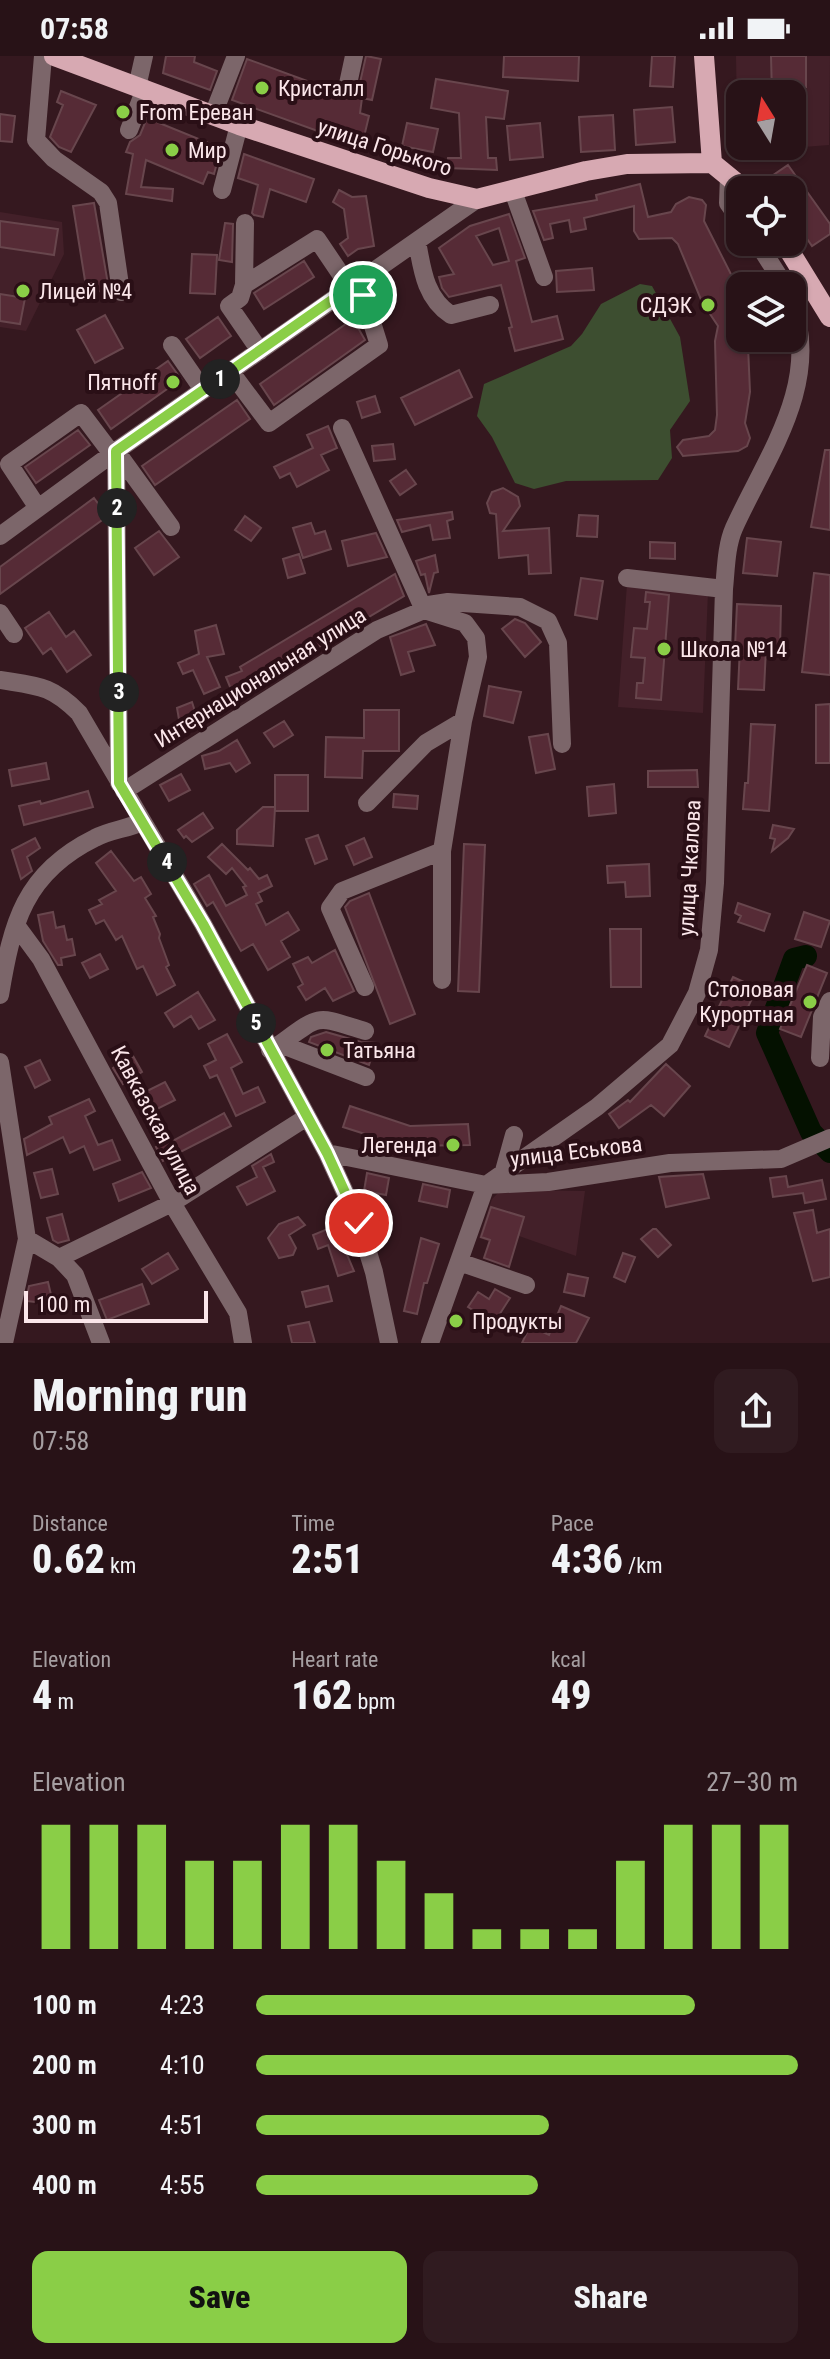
<!DOCTYPE html>
<html lang="en">
<head>
<meta charset="utf-8">
<style>
  :root { --surface:#281217; --page:#301b20; --text:#f1f3f6; --muted:#a59ea1; --line:#443236; --accent:#8ace47 }
  body { margin:0; font-family:"Roboto Condensed",sans-serif; background:var(--page); color:var(--text); height:100vh; display:flex; flex-direction:column; font-size:30px; white-space:nowrap }
  * { box-sizing:border-box; margin:0 }
  p { font-size:26px; color:var(--muted) }
  .icon { flex:none; width:44px; height:44px; fill:none; stroke:currentColor; stroke-width:2; stroke-linecap:round; stroke-linejoin:round }
  .map { position:relative; height:1287px; overflow:hidden }
  .side { display:flex; flex-direction:column; background:var(--surface); flex:1 }
  .side>* { flex:none }
  .needle { width:52px; rotate:349deg }
  .controls { position:absolute; left:726px; top:24px; display:grid; gap:16px }
  .controls a { display:grid; place-items:center; width:80px; height:80px; border-radius:16px; background:var(--surface); box-shadow:0 2px 6px #0004,0 0 0 2px var(--line); font-size:40px }
  .scale { position:absolute; left:24px; bottom:20px; width:184px; box-sizing:border-box; padding-left:8px; border:4px solid #fbe6ea; border-top:0; font-size:22px; line-height:28px; white-space:nowrap; color:#fbe6ea; -webkit-text-stroke:6px #2a0f16; paint-order:stroke }
  .pin { position:absolute; display:grid; place-items:center; width:68px; height:68px; color:#fff; margin:-34px; border:4px solid #fff; border-radius:50%; box-shadow:0 2px 8px #0007 }
  .km { position:absolute; width:40px; height:40px; margin:-20px; border-radius:50%; background:#222; color:#fff; font-size:22px; line-height:40px; text-align:center }
  .round { display:grid; place-items:center; flex:none; width:84px; height:84px; border-radius:16px; background:var(--page) }
  .head { display:flex; align-items:center; justify-content:space-between; height:136px; padding:0 32px }
  h1 { font-size:44px; font-weight:800; line-height:60px }
  .metrics { display:grid; grid-template-columns:repeat(3,1fr); gap:12px; height:136px; padding:8px 32px }
  .metrics div { display:grid; align-content:center }
  .metrics b { font-size:40px; font-weight:800 }
  .metrics small { font-size:22px; font-weight:400 }
  .metrics p { font-size:22px }
  .chart { height:224px; padding:16px 32px }
  .chart p { display:flex; justify-content:space-between }
  .chart svg { width:100%; height:144px; margin-top:8px; stroke:var(--accent); stroke-width:6 }
  .button { display:flex; gap:16px; margin-top:auto; padding:16px 32px }
  .button a { flex:1; height:92px; border-radius:16px; background:var(--accent); color:#111; font-size:32px; font-weight:800; line-height:92px; text-align:center }
  .button a+a { background:var(--page); color:var(--text) }
  ul { padding:0 32px; list-style:none; font-size:26px }
  li { display:grid; grid-template-columns:128px 96px 1fr; align-items:center; height:60px }
  li i { height:20px; border-radius:10px; background:var(--accent) }
  .status { display:flex; justify-content:space-between; align-items:center; height:56px; padding:0 40px; background:var(--surface); direction:ltr }
  .status svg { height:22px; fill:currentColor }
  .map>svg:first-child { display:block }
  .built { fill:#432029 }
  .green { fill:#3d4e30 }
  .lines { fill:none; stroke-linecap:round; stroke-linejoin:round }
  .river { stroke:#041100; stroke-width:22 }
  .building { fill:#562b36; stroke:#68464d; stroke-width:2; fill-rule:evenodd }
  .minor { stroke:#7c666a; stroke-width:18 }
  .major { stroke:#d7a9b2; stroke-width:20 }
  .route-casing { stroke:#fff; stroke-width:16 }
  .route { stroke:#8ace47; stroke-width:10 }
  .poi-dot { fill:#8ace47; stroke:#2a0f16; stroke-width:3 }
  .labels { text-anchor:middle; stroke-width:8; stroke-linejoin:round; paint-order:stroke }
  .poi-label { font-size:22px; fill:#fbe6ea; stroke:#2a0f16; text-anchor:start }
  .street-label { font-size:22px; fill:#fbe6ea; stroke:#2a0f16 }
</style>
</head>
<body>
<div class="status"><b>07:58</b><svg viewBox="0 0 49 12"><path d="M0 12V9h3v3zM5 12V6h3v6zM10 12V3h3v9zM15 12V0h3v12zM26 1h20v11H26zM47 4h2v5h-2z"/></svg></div>
<div class="map">
<svg width="830" height="1287" viewBox="0 0 830 1287">
  <rect width="100%" height="100%" fill="#35181f"/>
  <path class="built" d="M736 0H830L829 89 753 95 751 90H792V38H740V65L737 58Z
    M0 156 62 166 64 198 26 275 0 271Z
    M627 528 708 536 703 657 618 651Z
    M501 1134 585 1135 576 1200 519 1180 514 1193 479 1182 492 1143Z"/>
  <path class="green" d="M640 228 652 230 680 281 690 345 670 374 672 402 658 424 566 425 534 433 515 427 492 381 477 360 484 328 571 290 582 278 601 248Z"/>
  <g class="lines">
    <path class="river" d="M806 900 794 903 767 977 811 1076 830 1096"/>
  </g>
  <path class="building" d="M166 0H195L194 6 217 15 210 34 163 17Z
    M366 0 381 3 372 44 362 42 360 57 369 60 363 85 327 76 326 78 232 44 247 3 351 41 359 31Z
    M504 0H579L578 25 503 21Z
    M652 0H675L673 31 650 30Z
    M771 0H806V31H792V38H772Z
    M436 23 508 35 504 63 486 61 488 102H496L497 114 447 112 448 102H461L459 57 431 52Z
    M61 35 96 49 71 96 59 91 50 81 63 49 57 46Z
    M672 51 675 86 636 89 634 54Z
    M0 58 15 60 12 86 0 85Z
    M613 59 615 94 581 96 579 61Z
    M147 62 221 92 214 118 208 116 203 128 146 104 141 131 173 133 172 145 126 138 133 98 126 96 130 86 140 79Z
    M407 67 438 73 433 96 402 90Z
    M540 67 543 101 510 104 507 70Z
    M244 98 314 123 306 146 270 133 263 161 254 159 252 157 258 129 238 122Z
    M788 109 830 168V178L812 190 792 161V134H773L766 124Z
    M640 128 648 161 671 156 676 148 689 141 702 144 706 149 704 165 740 236V282H752L748 290 750 336 745 367 750 382 747 390 738 395 683 400 677 391 683 384 709 380 715 374 717 359 715 285 718 270 702 246 678 188 672 182 639 183 634 175V150L584 162 586 173 571 176 569 164 550 168 553 182 544 184 533 155 597 144 596 139Z
    M339 134 352 141 366 140 374 190 358 193 348 200 340 188 348 182 344 153 333 146Z
    M94 147 109 234 87 237 73 150Z
    M509 158 525 202 516 205 532 266 557 260 563 283 515 295 509 272 512 271 501 229 449 241 442 232 439 221 454 218 439 192 470 170ZM499 172 509 205 493 209 476 180Z
    M0 165 58 173 54 199 0 191Z
    M225 167 233 168 232 206 219 204Z
    M192 198 217 199 215 238 190 237Z
    M304 205 314 221 264 253 254 237Z
    M592 212 594 234 557 236 556 215Z
    M0 238 25 242 20 268 0 265Z
    M105 259 123 292 95 307 77 274Z
    M218 261 231 280 200 302 186 283Z
    M353 263 365 284 274 349 260 328Z
    M168 305 181 323 111 373 98 354Z
    M459 314 472 341 415 369 401 342Z
    M375 340 380 356 362 362 357 346Z
    M237 344 250 363 155 429 142 410Z
    M328 370 337 392 321 399 329 414 297 431 290 417 280 422 274 411 313 392 307 379Z
    M78 374 90 389 36 427 25 411Z
    M393 388 395 403 374 405 372 390Z
    M825 394H830V474L811 471Z
    M406 414 416 428 400 439 390 425Z
    M503 432 518 441 520 450 503 475 549 472 551 517 529 518 528 499 499 502 496 458 490 457 487 447 492 436Z
    M94 442 105 457V462L0 538V511Z
    M452 456 453 463 447 465 450 482 433 484 430 469 402 476 397 464Z
    M579 459 598 460 597 481 577 480Z
    M245 460 261 472 251 485 235 474Z
    M311 467 315 478 325 475 331 493 303 502 293 472Z
    M159 475 179 501 154 519 135 492Z
    M376 477 387 501 348 510 342 485Z
    M747 482 781 486 777 520 743 517Z
    M650 486 675 487V503L650 502Z
    M299 498 305 517 288 522 283 503Z
    M435 499 438 516 434 517 429 537 425 518 421 519 416 505Z
    M814 517 830 519V619L802 616Z
    M395 518 404 540 246 634 235 643 226 621 242 615 240 611Z
    M581 522 603 525 597 563 575 559Z
    M646 536 669 539 661 644 636 642 637 627H643L645 602 631 601 634 572 647 573 650 546H645Z
    M737 548 781 550 780 592H766L764 634 738 633 740 591H735Z
    M49 556 66 581 74 575 91 599 67 616 51 592 43 598 25 572Z
    M515 563 525 567 541 586 525 601 502 573Z
    M426 568 435 589 408 596 414 615 401 619 390 581Z
    M216 569 224 598 207 601 220 631 204 638 193 614 183 618 178 607 199 598 195 575Z
    M489 630 521 636 513 667 484 660Z
    M192 646 199 668 182 681 177 652Z
    M830 648V707H816V649Z
    M364 654H399V695H363L362 722 325 721 326 681 364 682Z
    M284 665 293 679 274 691 264 677Z
    M751 668 775 669 769 755 743 753 745 727H748Z
    M548 678 555 713 536 717 529 681Z
    M237 684 250 707 236 716 230 707 205 713 202 700 219 695Z
    M46 707 49 723 12 730 9 714Z
    M697 714 698 731H648V715Z
    M181 718 190 734 169 745 160 729Z
    M275 719H308V755H275Z
    M614 728 616 757 589 760 587 731Z
    M88 735 93 751 24 769 19 750 40 745 41 748Z
    M394 738 418 740 417 753 393 751Z
    M263 751H275L273 790 237 788V774Z
    M203 757 213 772 192 786 186 780 184 782 178 774Z
    M773 769 794 773 788 782 772 795 775 783 770 782Z
    M318 779 327 803 315 808 306 783Z
    M35 782 40 792 27 801 32 815 21 823 12 794Z
    M364 782 372 801 354 809 346 790Z
    M222 788 248 814 250 812 259 823 267 819 272 830 258 837 262 845 256 848 266 869 288 856 299 874 281 885 290 901 268 914 253 888 241 895 213 846 207 850 194 828 209 819 226 850 247 839 243 831 246 830 232 812 226 818 208 801Z
    M464 788 485 789 479 936 458 935Z
    M111 795 134 825 141 821 151 838 145 842 156 860 153 861 160 878 159 882 169 909 166 911 175 929 157 939 143 910 137 913 122 880 116 884 104 864 96 868 89 854 102 848 99 844 116 835 96 807Z
    M649 808 650 840 626 841 625 826 608 827 607 810Z
    M369 837 415 958 390 968 345 851 350 845Z
    M738 847 770 858 764 875 738 866 741 860 735 857Z
    M53 856 56 872 64 870 67 884 72 883 75 899 61 902 62 909H58L43 885 38 859Z
    M804 856 830 865 821 891 795 883Z
    M610 873H641V931H611Z
    M335 894 354 935 333 945 325 932 306 944 298 931 303 928 293 908 308 901 312 907Z
    M100 898 108 913 90 922 82 907Z
    M807 909 827 917 801 981 780 973Z
    M733 921 757 932 729 991 705 980Z
    M198 936 215 964 199 973 191 960 174 971 165 957Z
    M326 976 361 986 376 987 369 1009 309 986 311 981Z
    M227 978 242 1006 231 1012 243 1038 258 1031 265 1046 236 1060 217 1019 210 1022 204 1010 216 1004 208 988Z
    M133 1000 142 1016 123 1028 113 1012Z
    M40 1004 50 1024 35 1032 25 1011Z
    M666 1008 690 1030 664 1060 651 1049 619 1072 609 1058 628 1044 630 1046Z
    M165 1026 175 1044 153 1055 143 1037Z
    M89 1043 95 1055 85 1060 98 1089 112 1084 120 1104 94 1114 84 1090 70 1097 63 1081 27 1099 24 1083 52 1068 49 1061Z
    M350 1050 410 1070 468 1068 470 1089 403 1090 343 1071Z
    M224 1057 231 1070 163 1105 156 1091 169 1084 171 1086Z
    M271 1098 274 1106 263 1111 275 1135 247 1149 237 1131 257 1121 252 1110Z
    M52 1113 58 1138 41 1142 34 1117Z
    M142 1116 151 1132 119 1145 113 1128Z
    M367 1117 389 1122 386 1139 364 1135Z
    M703 1118 709 1142 666 1151 659 1121Z
    M786 1120 788 1131 822 1124 826 1143 805 1147 803 1137 773 1141 770 1122Z
    M423 1128 450 1134 447 1151 419 1145Z
    M491 1151 524 1161 509 1211 484 1202 490 1184 481 1181Z
    M813 1154 817 1177 830 1173V1221L813 1225 794 1157Z
    M62 1158 69 1184 58 1187 53 1184 47 1162Z
    M298 1161 305 1169 289 1179 296 1192 293 1199 279 1202 268 1182 279 1168Z
    M335 1170 354 1215 338 1220 328 1189 318 1193 313 1179Z
    M653 1173H656L671 1189 658 1201 641 1183Z
    M421 1182 439 1188 427 1227H424L417 1258 404 1255Z
    M168 1197 178 1213 152 1228 142 1213Z
    M623 1197 635 1201 625 1226 614 1221Z
    M568 1218 588 1222 584 1240 564 1236Z
    M48 1226 52 1243 35 1246 26 1245 29 1230Z
    M142 1228 149 1248 107 1264 99 1244Z
    M328 1230 332 1245 306 1251 302 1236Z
    M495 1233 510 1242 494 1267 468 1251 478 1236 489 1243Z
    M561 1250 589 1262 576 1287H522L530 1270 549 1279Z
    M309 1266 315 1287H292L288 1270Z"/>
  <g class="lines">
    <path class="minor" d="M43 0 36 84 54 103 101 136 108 147 121 236
      M348 28 354 0
      M137 31 144 0
      M213 59 236 0
      M129 74 145 33
      M729 120 728 147 740 164
      M222 134 239 69
      M513 135 544 221
      M417 185C422 213 425 242 451 259L490 249
      M757 186 785 230
      M244 229 245 167
      M172 289 203 334
      M260 295 229 250 240 242 244 229 317 183 350 232
      M230 315 269 367 379 289 359 225
      M342 372 424 554
      M116 395 119 727
      M116 395 171 471
      M38 452 9 408 81 357 112 398
      M0 480 116 395 477 143
      M627 522 724 533
      M422 550 448 546 520 551 548 565 558 587 562 688
      M424 554 465 567 476 582 478 601 463 665 442 795V924
      M0 557 14 578
      M0 624C38 630 51 629 79 657L203 868 327 1097 359 1167 374 1216 389 1287
      M124 735 377 574 424 554
      M367 747 426 687 463 665
      M16 869 41 903 172 1147 238 1257 243 1287
      M365 931 330 852 342 835 442 795
      M0 939C12 867 24 817 95 782 110 774 127 773 142 766
      M280 988C323 957 315 960 365 975
      M270 994 280 988 366 1021
      M820 1002 822 961 830 945
      M0 1006 27 1183 4 1287
      M327 1097 486 1129 548 1126 670 1107 781 1103 830 1082
      M504 1115 514 1079
      M27 1183 59 1202 75 1219 101 1287
      M59 1202 172 1147 307 1061
      M459 1206 526 1229
      M430 1287 486 1129 597 1051 670 989 697 937 709 894 715 827 724 533C726 514 726 490 734 472 766 401 822 328 792 246"/>
    <path class="major" d="M54 0 239 69 429 132 477 143 586 115 627 108 712 107
      M704 0 712 107 745 134
      M784 186 830 261"/>
  </g>
  <g class="lines">
    <g class="route-casing">
      <path id="route" d="M359 1167 327 1097 203 868 119 727 116 395 359 225 363 239"/>
    </g>
    <use href="#route" class="route"/>
  </g>
  <g class="poi-dot">
    <circle cx="262" cy="32" r="8"/>
    <circle cx="123" cy="56" r="8"/>
    <circle cx="172" cy="94" r="8"/>
    <circle cx="23" cy="235" r="8"/>
    <circle cx="708" cy="249" r="8"/>
    <circle cx="173" cy="326" r="8"/>
    <circle cx="664" cy="593" r="8"/>
    <circle cx="810" cy="946" r="8"/>
    <circle cx="327" cy="994" r="8"/>
    <circle cx="453" cy="1089" r="8"/>
    <circle cx="456" cy="1265" r="8"/>
  </g>
  <g class="labels">
    <g class="poi-label">
      <text x="278" y="40">Кристалл</text>
      <text x="139" y="64">From Ереван</text>
      <text x="188" y="102">Мир</text>
      <text x="39" y="243">Лицей №4</text>
      <text x="692" y="257" text-anchor="end">СДЭК</text>
      <text x="157" y="334" text-anchor="end">Пятнoff</text>
      <text x="680" y="601">Школа №14</text>
      <text x="794" y="941" text-anchor="end">Столовая<tspan x="794" dy="25">Курортная</tspan></text>
      <text x="343" y="1002">Татьяна</text>
      <text x="437" y="1097" text-anchor="end">Легенда</text>
      <text x="472" y="1273">Продукты</text>
    </g>
    <g class="street-label">
      <text transform="translate(385 91) rotate(18)" y="8">улица Горького</text>
      <text transform="translate(260 621) rotate(-32)" y="8">Интернациональная улица</text>
      <text transform="translate(689 812) rotate(-87)" y="8">улица Чкалова</text>
      <text transform="translate(156 1064) rotate(62)" y="8">Кавказская улица</text>
      <text transform="translate(576 1095) rotate(-7)" y="8">улица Еськова</text>
    </g>
  </g>
</svg>
<div class="controls">
<a><svg class="needle" viewBox="-14 -14 28 28"><path d="M0-13l5 13h-10z" fill="#e53935"/><path d="M0 13l5-13h-10z" fill="#a59ea1"/></svg></a>
<a><svg class="icon" aria-label="locate" viewBox="0 0 24 24"><circle cx="12" cy="12" r="6"/><path d="M12 2v4M12 18v4M2 12h4M18 12h4"/></svg></a>
<a><svg class="icon" aria-label="layers" viewBox="0 0 24 24"><path d="M12 4l9 5-9 5-9-5zM3 14l9 5 9-5"/></svg></a>
</div>
<div class="scale">100 m</div>
<div class="pin" style="left:363px;top:239px;background:#1e9e55"><svg class="icon" aria-label="arrive" viewBox="0 0 24 24"><path d="M6 21V4h12l-3 4 3 4H6"/></svg></div>
<div class="pin" style="left:359px;top:1167px;background:#d93025"><svg class="icon" aria-label="check" viewBox="0 0 24 24"><path d="M5 12l5 5 9-10"/></svg></div>
<b class="km" style="left:220px;top:323px">1</b>
<b class="km" style="left:117px;top:452px">2</b>
<b class="km" style="left:119px;top:636px">3</b>
<b class="km" style="left:167px;top:806px">4</b>
<b class="km" style="left:256px;top:967px">5</b>
</div>
<section class="side">
<div class="head"><div><h1>Morning run</h1><p>07:58</p></div><a class="round"><svg class="icon" aria-label="share" viewBox="0 0 24 24"><path d="M12 15V3M7 8l5-5 5 5M5 13v7h14v-7"/></svg></a></div>
<div class="metrics">
<div><p>Distance</p><b>0.62<small> km</small></b></div>
<div><p>Time</p><b>2:51</b></div>
<div><p>Pace</p><b>4:36<small> /km</small></b></div>
</div>
<div class="metrics">
<div><p>Elevation</p><b>4<small> m</small></b></div>
<div><p>Heart rate</p><b>162<small> bpm</small></b></div>
<div><p>kcal</p><b>49</b></div>
</div>
<div class="chart"><p><span>Elevation</span>27–30 m</p>
<svg viewBox="0 0 160 44" preserveAspectRatio="none"><path d="M5 44V6M15 44V6M25 44V6M35 44V17M45 44V17M55 44V6M65 44V6M75 44V17M85 44V27M95 44V38M105 44V38M115 44V38M125 44V17M135 44V6M145 44V6M155 44V6"/></svg>
</div>
<ul>
<li><b>100 m</b>4:23<i style="width:81%"></i></li>
<li><b>200 m</b>4:10<i style="width:100%"></i></li>
<li><b>300 m</b>4:51<i style="width:54%"></i></li>
<li><b>400 m</b>4:55<i style="width:52%"></i></li>
</ul>
<div class="button"><a>Save</a><a>Share</a></div>
</section>
</body>
</html>
